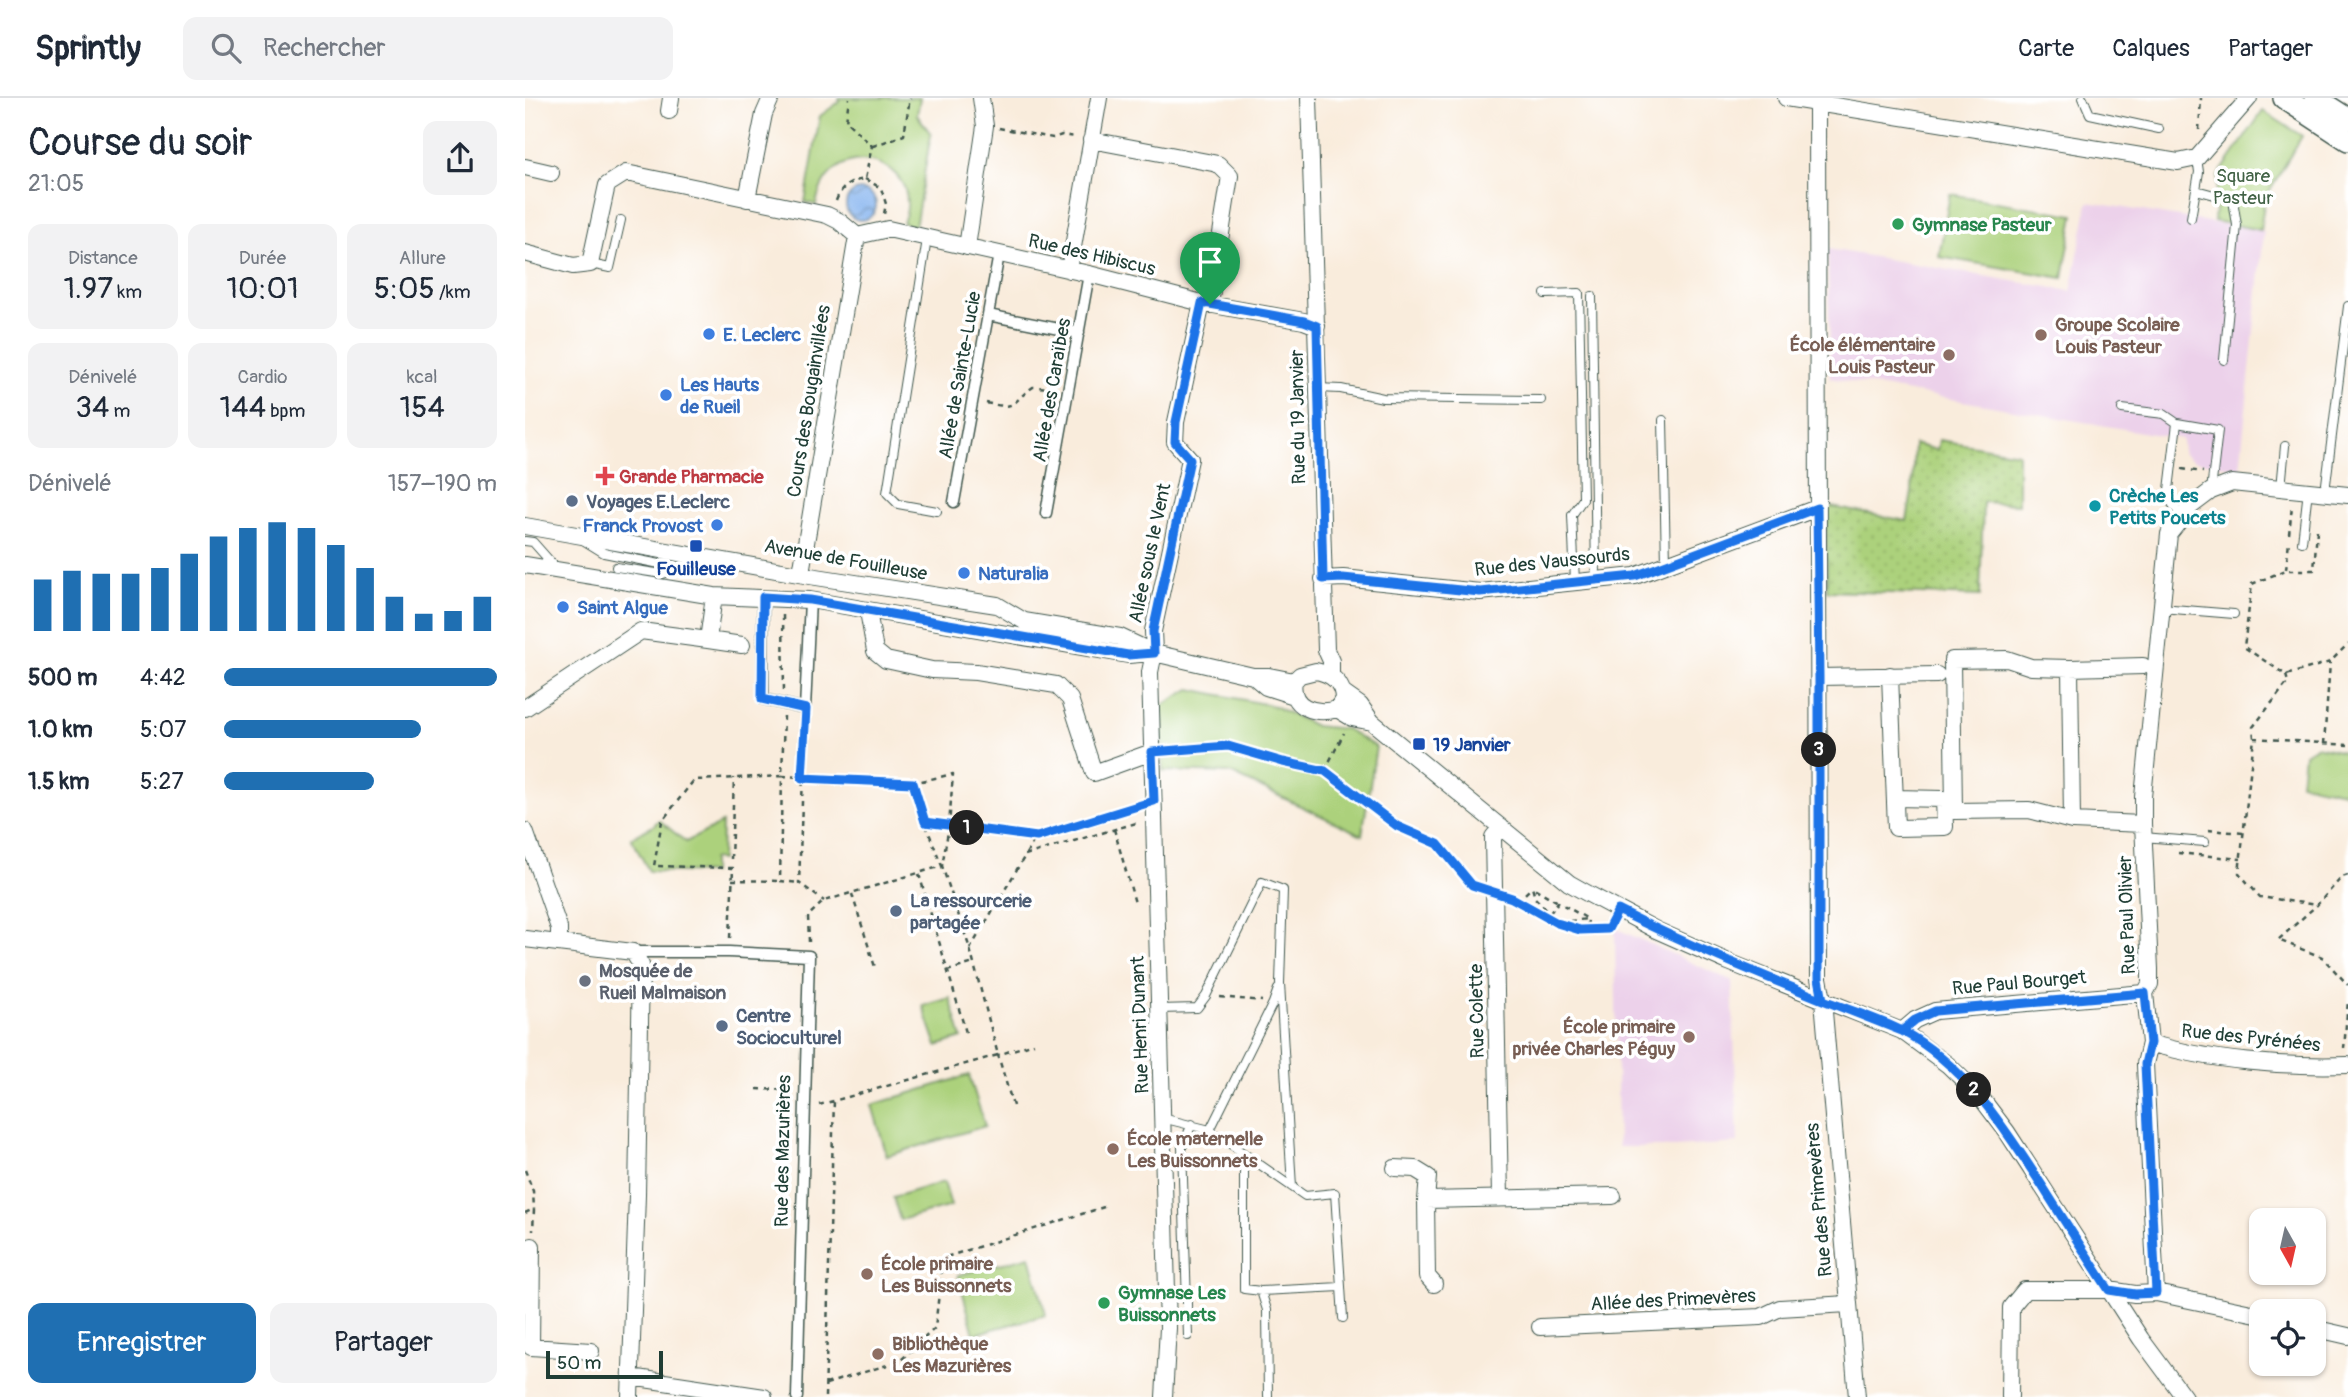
<!DOCTYPE html>
<html lang="fr">
<head>
<meta charset="utf-8">
<style>
  :root { --surface:#fff; --page:#f2f2f3; --text:#1f2937; --muted:#747a83; --line:#e0e1e3; --accent:#1f6fb2 }
  body { margin:0; font-family:Pangolin,sans-serif; background:var(--page); color:var(--text); height:100vh; display:flex; flex-direction:column; font-size:26px; white-space:nowrap }
  * { box-sizing:border-box; margin:0 }
  p { font-size:23px; color:var(--muted) }
  .icon { flex:none; width:38px; height:38px; fill:none; stroke:currentColor; stroke-width:2; stroke-linecap:round; stroke-linejoin:round }
  .map { position:relative; flex:1; overflow:hidden }
  .panel { display:flex; flex-direction:column; background:var(--surface); width:525px }
  .panel>* { flex:none }
  .needle { width:46px; rotate:172deg }
  .buttons { position:absolute; left:1724px; top:1110px; display:grid; gap:14px }
  .buttons a { display:grid; place-items:center; width:77px; height:77px; border-radius:14px; background:var(--surface); box-shadow:0 2px 5px #0004; font-size:35px }
  .scale { position:absolute; left:21px; bottom:18px; width:117px; box-sizing:border-box; padding-left:7px; border:4px solid #1f3d34; border-top:0; font-size:19px; line-height:24px; white-space:nowrap; color:#1f3d34; -webkit-text-stroke:5px #fff; paint-order:stroke }
  .pin { position:absolute; display:grid; place-items:center; width:60px; height:60px; color:#fff; margin:-72px -30px; border-radius:50% 50% 50% 0; rotate:-45deg; box-shadow:0 0 7px #0007 }
  .pin .icon { rotate:45deg }
  .km { position:absolute; width:35px; height:35px; margin:-18px; border-radius:50%; background:#222; color:#fff; font-size:19px; line-height:35px; text-align:center }
  .round { display:grid; place-items:center; flex:none; width:74px; height:74px; border-radius:14px; background:var(--page) }
  .summary { display:flex; align-items:center; justify-content:space-between; height:119px; padding:0 28px }
  h1 { font-size:38px; font-weight:600; line-height:52px }
  .stats { display:grid; grid-template-columns:repeat(3,1fr); gap:10px; height:119px; padding:7px 28px }
  .stats div { display:grid; align-content:center; border-radius:14px; background:var(--page); text-align:center }
  .stats b { font-size:30px; font-weight:600 }
  .stats small { font-size:19px; font-weight:400 }
  .stats p { font-size:19px }
  .chart { height:196px; padding:14px 28px }
  .chart p { display:flex; justify-content:space-between }
  .chart svg { width:100%; height:126px; margin-top:7px; stroke:var(--accent); stroke-width:6 }
  .primary-button { display:flex; gap:14px; margin-top:auto; padding:14px 28px }
  .primary-button a { flex:1; height:80px; border-radius:14px; background:var(--accent); color:#fff; font-size:28px; font-weight:600; line-height:80px; text-align:center }
  .primary-button a+a { background:var(--page); color:var(--text) }
  ul { padding:0 28px; list-style:none; font-size:23px }
  li { display:grid; grid-template-columns:112px 84px 1fr; align-items:center; height:52px }
  li i { height:18px; border-radius:9px; background:var(--accent) }
  header { display:flex; align-items:center; gap:42px; box-sizing:border-box; height:98px; padding:0 35px; background:var(--surface); border-bottom:2px solid var(--line) }
  header strong { font-size:33px }
  nav { display:flex; gap:38px; margin-inline-start:auto; font-size:24px }
  .search { width:490px; height:63px; background:var(--page); display:flex; align-items:center; gap:18px; box-sizing:border-box; padding:0 24px; border-radius:14px; color:var(--muted); font-size:26px }
  main { display:flex; flex:1; min-height:0 }
  .map>svg:first-child { display:block }
  .built { fill:#ecd1ea }
  .green { fill:#acd17b; stroke:#668758; stroke-width:2 }
  .garden { fill:url(#garden-dots); stroke:#668758; stroke-width:2 }
  .water { fill:url(#water-waves); stroke:#527892; stroke-width:2 }
  .lines { fill:none; stroke-linecap:round; stroke-linejoin:round }
  .service-casing { stroke:#40574d; stroke-width:10 }
  .pedestrian-casing { stroke:#40574d; stroke-width:13 }
  .minor-casing { stroke:#40574d; stroke-width:18 }
  .secondary-casing { stroke:#40574d; stroke-width:24 }
  .path { stroke:#40574d; stroke-width:2.5; stroke-dasharray:5 5; stroke-linecap:butt }
  .service { stroke:#fff; stroke-width:8 }
  .pedestrian { stroke:#fff; stroke-width:10 }
  .minor { stroke:#fff; stroke-width:16 }
  .secondary { stroke:#fff; stroke-width:21 }
  .route-casing { stroke:#fff; stroke-width:14 }
  .route { stroke:#1a73e8; stroke-width:9 }
  .leisure-dot { fill:#2e9e5b; stroke:#fff; stroke-width:2.5 }
  .shop-dot { fill:#3f7fe0; stroke:#fff; stroke-width:2.5 }
  .education-dot { fill:#8d6e63; stroke:#fff; stroke-width:2.5 }
  .health-dot { fill:#e0444e; stroke:#fff; stroke-width:2.5 }
  .service-dot { fill:#5c6f8a; stroke:#fff; stroke-width:2.5 }
  .culture-dot { fill:#0f9aa8; stroke:#fff; stroke-width:2.5 }
  .transit-dot { fill:#1a4fb4; stroke:#fff; stroke-width:2.5 }
  .worship-dot { fill:#6b7280; stroke:#fff; stroke-width:2.5 }
  .labels { text-anchor:middle; stroke-width:7; stroke-linejoin:round; paint-order:stroke }
  .park-label { font-size:19px; fill:#426246; stroke:#fff }
  .leisure-label { font-size:19px; font-weight:bold; fill:#27864d; stroke:#fff; text-anchor:start }
  .street-label { font-size:19px; fill:#1f3d34; stroke:#fff }
  .education-label { font-size:19px; font-weight:bold; fill:#785e54; stroke:#fff; text-anchor:start }
  .shop-label { font-size:19px; font-weight:bold; fill:#366cbe; stroke:#fff; text-anchor:start }
  .health-label { font-size:19px; font-weight:bold; fill:#be3a42; stroke:#fff; text-anchor:start }
  .culture-label { font-size:19px; font-weight:bold; fill:#0d838f; stroke:#fff; text-anchor:start }
  .service-label { font-size:19px; font-weight:bold; fill:#4e5e75; stroke:#fff; text-anchor:start }
  .transit-label { font-size:19px; font-weight:bold; fill:#164399; stroke:#fff }
  .worship-label { font-size:19px; font-weight:bold; fill:#5b616d; stroke:#fff; text-anchor:start }
</style>
</head>
<body>
<header>
<strong>Sprintly</strong>
<div class="search"><svg class="icon" aria-label="search" viewBox="0 0 24 24"><circle cx="10" cy="10" r="6"/><path d="M15 15l6 6"/></svg>Rechercher</div>
<nav><a>Carte</a><a>Calques</a><a>Partager</a></nav>
</header>
<main>
<section class="panel">
<div class="summary"><div><h1>Course du soir</h1><p>21:05</p></div><a class="round"><svg class="icon" aria-label="share" viewBox="0 0 24 24"><path d="M12 15V3M7 8l5-5 5 5M5 13v7h14v-7"/></svg></a></div>
<div class="stats">
<div><p>Distance</p><b>1.97<small> km</small></b></div>
<div><p>Durée</p><b>10:01</b></div>
<div><p>Allure</p><b>5:05<small> /km</small></b></div>
</div>
<div class="stats">
<div><p>Dénivelé</p><b>34<small> m</small></b></div>
<div><p>Cardio</p><b>144<small> bpm</small></b></div>
<div><p>kcal</p><b>154</b></div>
</div>
<div class="chart"><p><span>Dénivelé</span>157–190 m</p>
<svg viewBox="0 0 160 44" preserveAspectRatio="none"><path d="M5 44V26M15 44V23M25 44V24M35 44V24M45 44V22M55 44V17M65 44V11M75 44V8M85 44V6M95 44V8M105 44V14M115 44V22M125 44V32M135 44V38M145 44V37M155 44V32"/></svg>
</div>
<ul>
<li><b>500 m</b>4:42<i style="width:100%"></i></li>
<li><b>1.0 km</b>5:07<i style="width:72%"></i></li>
<li><b>1.5 km</b>5:27<i style="width:55%"></i></li>
</ul>
<div class="primary-button"><a>Enregistrer</a><a>Partager</a></div>
</section>
<div class="map">
<svg width="1823" height="1299" viewBox="0 0 1823 1299">
  <defs>
    <pattern id="garden-dots" width="8" height="8" patternUnits="userSpaceOnUse" patternTransform="scale(1.75)"><rect width="8" height="8" fill="#acd17b"/><path d="M2 2h.1M6 6h.1" fill="none" stroke="#94b46b" stroke-width="1.8" stroke-linecap="round"/></pattern>
    <pattern id="water-waves" width="16" height="10" patternUnits="userSpaceOnUse" patternTransform="scale(1.75)"><rect width="16" height="10" fill="#84b3ef"/><path d="M0 5q4-4 8 0t8 0" fill="none" stroke="#6b93c2"/></pattern>
  </defs>
  <rect width="100%" height="100%" fill="#fff"/>
  <filter id="ink" filterUnits="userSpaceOnUse"><feTurbulence type="fractalNoise" baseFrequency=".0143" numOctaves="2"/><feDisplacementMap in="SourceGraphic" scale="14" xChannelSelector="R" yChannelSelector="G"/><feConvolveMatrix kernelMatrix="1 2 1 2 8 2 1 2 1" color-interpolation-filters="sRGB"/></filter>
  <filter id="wash" filterUnits="userSpaceOnUse"><feTurbulence type="fractalNoise" baseFrequency=".00686" numOctaves="4" result="noise"/><feDisplacementMap in="SourceGraphic" scale="28" xChannelSelector="R" yChannelSelector="G"/><feGaussianBlur stdDeviation="1.57" result="paint"/><feColorMatrix in="noise" values="0 0 0 0 0 0 0 0 0 0 0 0 0 0 0 0 0 1.4 0 .05"/><feComposite in="paint" operator="in"/></filter>
  <g filter="url(#wash)">
    <rect width="100%" height="100%" fill="#f9ecdc"/>
    <path class="built" d="M1563 104 1739 133 1715 370 1668 363 1658 355 1657 341 1305 280 1303 151 1546 193Z
      M1090 830 1207 883 1213 1045 1149 1049H1093Z"/>
    <path class="green" d="M314 0H395L392 17 406 36 390 129 378 125C379 120 382 115 382 109 386 56 302 39 291 107L280 104 295 18 314 4Z
      M1738 13 1777 38 1740 100 1735 132 1689 123 1693 78Z
      M1425 96 1549 117 1538 180 1414 159Z
      M665 591 749 608 790 628 821 631 851 649 837 737 705 675 638 673 636 608Z
      M1791 648 1823 655V695L1776 685 1779 656Z
      M134 722 161 744 197 725 196 762 187 761V775L124 773 106 740 128 728Z
      M425 900 437 940 412 948 398 908Z
      M444 977 460 1028 362 1058 347 1007Z
      M419 1084 426 1108 375 1122 368 1099Z
      M505 1158 521 1217 449 1236 433 1177Z"/>
    <path class="garden" d="M1414 342 1493 355V406L1458 404 1455 498 1302 493 1301 408 1382 423 1387 394 1389 346 1412 352Z"/>
    <path class="water" d="M321 107a15 15 0 1 1 30 0a15 15 0 1 1-30 0Z"/>
  </g>
  <g filter="url(#ink)">
    <g class="lines">
      <g class="service-casing">
        <path id="service" d="M1558 0 1565 16 1634 31
          M1671 92 1708 102 1712 127 1699 262
          M1666 120 1674 74 1672 60
          M402 141 362 395 373 406 412 413
          M65 166 85 170 96 122
          M1020 196 1054 195 1058 401 1047 417 1050 484
          M1067 198 1071 482
          M792 290 816 291 858 300 1016 302
          M1597 311 1639 316 1652 325 1693 332 1686 393
          M1138 322 1141 466
          M1652 325 1643 400 1656 418
          M1756 390 1760 348
          M1800 394 1823 208
          M58 442 79 455 135 466
          M0 443 8 444 31 470
          M1777 444 1783 392
          M91 469 138 476 176 463
          M1636 510 1709 516
          M1618 739 1680 744
          M634 911 672 910 681 898 737 784 758 792 755 885 767 1089
          M637 1020 685 1032 780 1098 810 1095 818 1220
          M685 1032 748 905 753 891
          M719 1056V1191L736 1193 816 1189
          M736 1193 742 1212 743 1299
          M663 1238 657 1049 667 1026"/>
      </g>
      <g class="pedestrian-casing">
        <path id="pedestrian" d="M463 217 554 235
          M429 404 474 156
          M521 415 564 176
          M238 499V601L280 611 285 502
          M108 854H204L284 858 272 1299"/>
      </g>
      <g class="minor-casing">
        <path id="minor" d="M784 0 801 552 806 563V578
          M1261 0 1653 64 1672 60 1724 0
          M1292 7 1294 880 1298 902 1332 1299
          M144 13 146 0
          M566 42 693 66 705 78 685 206
          M0 69 26 75
          M222 101 239 16 246 0
          M332 138 363 131 564 176 677 205 779 223 792 228
          M442 149 460 28 456 0
          M0 155 48 168 65 166 82 87 101 75 302 117 314 123 332 138
          M544 172 574 0
          M0 428 285 478 472 507 499 523 595 539 629 555 728 578H744L769 583
          M0 467 189 498 285 502 603 557 626 555
          M276 475 332 138
          M798 481 818 480 955 494 1110 478 1292 410
          M343 513 350 553 361 562 407 572 451 574 531 587 545 601 569 675 627 654
          M183 542 217 547
          M1545 570 1618 568
          M791 573C806 576 818 584 818 601L812 611C791 617 764 610 769 583L775 577Z
          M1365 577 1371 730 1420 729 1419 701 1370 700
          M728 578 741 589 769 598
          M1294 579 1412 577
          M818 595 835 607 847 624 1044 785 1060 794 1131 832 1201 863 1377 933 1423 967 1454 997 1482 1034 1616 1241 1659 1299
          M0 610 116 533 183 542 189 498
          M812 611 827 620 847 624
          M1547 723 1545 570 1506 569 1482 561 1427 562 1429 713 1504 712 1547 723 1618 726
          M0 733 34 830V845
          M0 841 108 854 116 867 112 1097 105 1299
          M1377 933 1390 922 1410 913 1620 895
          M1625 945C1684 963 1761 969 1823 967
          M870 1070 890 1071 903 1079 901 1102
          M975 1100 968 739 976 729
          M7 1148 6 1249 66 1253
          M909 1186 902 1178 901 1102 1088 1098
          M1631 1195 1620 966 1625 945 1620 895 1625 886V871L1618 726V699L1644 436 1666 408 1686 393 1707 385 1823 397
          M1015 1229 1236 1219 1255 1210 1323 1206
          M1788 1230 1823 1238
          M106 1279 239 1299
          M639 1299 643 1230 625 574 629 555 628 533 665 361 650 344 651 324 677 205
          M1485 1299 1486 1209 1500 1192H1584L1610 1196 1631 1195 1736 1217"/>
      </g>
      <g class="secondary-casing">
        <path id="secondary" d="M1759 0 1823 42
          M1790 0 1823 21"/>
      </g>
      <path class="path" d="M474 30 528 40 537 37 550 39
        M1674 32 1676 0
        M348 48 379 37 385 0
        M340 81 356 90 361 106 359 116
        M311 103C316 89 325 83 340 81L347 48 321 23 324 0
        M461 305C494 312 485 305 508 289L530 290
        M1657 371 1678 374
        M1792 432 1789 472H1761L1727 486 1719 549 1761 577 1805 564 1823 546
        M1764 436 1767 408
        M1761 471 1764 443
        M258 517 259 594
        M1761 577 1763 584 1728 629 1729 640 1714 775 1735 799 1792 807
        M259 618 257 678 388 685 428 676 424 728 400 724 388 685
        M280 623 274 785 299 803
        M1729 640 1823 647
        M1799 646 1805 565
        M644 653 703 648 758 664 800 672 872 728 913 746 947 787 952 789
        M800 672 819 635
        M589 731 610 805
        M1683 732 1719 735
        M1653 755 1716 761
        M500 757 615 724
        M206 761 209 680
        M394 776 442 938
        M1823 777 1817 779 1792 807 1753 842 1797 859 1823 887
        M207 782 255 783
        M327 796 350 869
        M985 799 1033 825 1055 832 1083 831 1086 825
        M993 803 1007 789
        M1025 815 1033 804 1063 821
        M1025 819V815L1010 800 1007 789 1033 804
        M1035 824 1063 821 1062 832
        M205 840 208 770 129 768 137 723 169 682 257 678 255 783 274 785
        M284 844 283 818 299 803 417 768 400 725
        M445 851 511 739
        M422 873 449 865
        M695 899 737 903
        M1819 951 1823 902
        M232 991 269 992
        M294 1007 473 957 445 851 417 768 424 728 511 739 612 708
        M488 1008 473 957 509 945
        M0 1072 8 1093 9 1111
        M0 1115 9 1111 8 1133
        M301 1286 375 1263 410 1230 418 1160 582 1108
        M300 1299 309 1002"/>
      <use href="#service" class="service"/>
      <use href="#pedestrian" class="pedestrian"/>
      <use href="#minor" class="minor"/>
      <use href="#secondary" class="secondary"/>
    </g>
  </g>
  <g class="lines" filter="url(#ink)">
    <g class="route-casing">
      <path id="route" d="M685 206 677 205 651 324 650 344 665 361 628 533 629 555 603 557 285 502 238 499 237 601 281 611 277 680 388 685 400 724 512 739 629 703 627 654 703 648 758 664 800 673 872 728 913 746 947 787 987 800 1032 825 1055 832 1083 831 1093 812C1160 846 1229 874 1298 902 1324 912 1352 920 1377 933 1441 967 1480 1031 1518 1089 1540 1124 1562 1158 1584 1192L1610 1196 1631 1195 1620 966 1625 945 1620 895 1410 913 1390 922 1377 933 1298 902 1294 880V579L1292 410 1110 478 955 494 818 480 798 481 792 228 779 223 685 206"/>
    </g>
    <use href="#route" class="route"/>
  </g>
  <g class="leisure-dot">
    <circle cx="1373" cy="126" r="7"/>
    <circle cx="579" cy="1205" r="7"/>
  </g>
  <g class="shop-dot">
    <circle cx="184" cy="236" r="7"/>
    <circle cx="141" cy="297" r="7"/>
    <circle cx="192" cy="427" r="7"/>
    <circle cx="439" cy="475" r="7"/>
    <circle cx="38" cy="509" r="7"/>
  </g>
  <g class="education-dot">
    <circle cx="1516" cy="237" r="7"/>
    <circle cx="1424" cy="257" r="7"/>
    <circle cx="1164" cy="939" r="7"/>
    <circle cx="588" cy="1051" r="7"/>
    <circle cx="342" cy="1176" r="7"/>
    <circle cx="353" cy="1256" r="7"/>
  </g>
  <path class="health-dot" d="M76.5 367.5h7v7h7v7h-7v7h-7v-7h-7v-7h7z"/>
  <g class="service-dot">
    <circle cx="47" cy="403" r="7"/>
    <circle cx="371" cy="813" r="7"/>
    <circle cx="197" cy="928" r="7"/>
  </g>
  <circle class="culture-dot" cx="1570" cy="408" r="7"/>
  <g class="transit-dot">
    <rect x="164" y="441" width="14" height="14" rx="3.5"/>
    <rect x="887" y="639" width="14" height="14" rx="3.5"/>
  </g>
  <circle class="worship-dot" cx="60" cy="883" r="7"/>
  <g class="labels">
    <g class="park-label">
      <text x="1718" y="84">Square<tspan x="1718" dy="22">Pasteur</tspan></text>
    </g>
    <g class="leisure-label">
      <text x="1387" y="133">Gymnase Pasteur</text>
      <text x="593" y="1201">Gymnase Les<tspan x="593" dy="22">Buissonnets</tspan></text>
    </g>
    <g class="street-label">
      <text transform="translate(567 156) rotate(13)" y="7">Rue des Hibiscus</text>
      <text transform="translate(434 277) rotate(-80)" y="7">Allée de Sainte-Lucie</text>
      <text transform="translate(526 292) rotate(-80)" y="7">Allée des Caraïbes</text>
      <text transform="translate(283 303) rotate(-81)" y="7">Cours des Bougainvillées</text>
      <text transform="translate(772 319) rotate(-91)" y="7">Rue du 19 Janvier</text>
      <text transform="translate(624 455) rotate(-78)" y="7">Allée sous le Vent</text>
      <text transform="translate(321 461) rotate(10)" y="7">Avenue de Fouilleuse</text>
      <text transform="translate(1027 463) rotate(-6)" y="7">Rue des Vaussourds</text>
      <text transform="translate(1601 817) rotate(-92)" y="7">Rue Paul Olivier</text>
      <text transform="translate(1494 884) rotate(-5)" y="7">Rue Paul Bourget</text>
      <text transform="translate(951 913) rotate(-91)" y="7">Rue Colette</text>
      <text transform="translate(614 927) rotate(-92)" y="7">Rue Henri Dunant</text>
      <text transform="translate(1726 939) rotate(6)" y="7">Rue des Pyrénées</text>
      <text transform="translate(257 1053) rotate(-89)" y="7">Rue des Mazurières</text>
      <text transform="translate(1293 1102) rotate(-95)" y="7">Rue des Primevères</text>
      <text transform="translate(1148 1201) rotate(-3)" y="7">Allée des Primevères</text>
    </g>
    <g class="education-label">
      <text x="1530" y="233">Groupe Scolaire<tspan x="1530" dy="22">Louis Pasteur</tspan></text>
      <text x="1410" y="253" text-anchor="end">École élémentaire<tspan x="1410" dy="22">Louis Pasteur</tspan></text>
      <text x="1150" y="935" text-anchor="end">École primaire<tspan x="1150" dy="22">privée Charles Péguy</tspan></text>
      <text x="602" y="1047">École maternelle<tspan x="602" dy="22">Les Buissonnets</tspan></text>
      <text x="356" y="1172">École primaire<tspan x="356" dy="22">Les Buissonnets</tspan></text>
      <text x="367" y="1252">Bibliothèque<tspan x="367" dy="22">Les Mazurières</tspan></text>
    </g>
    <g class="shop-label">
      <text x="198" y="243">E. Leclerc</text>
      <text x="155" y="293">Les Hauts<tspan x="155" dy="22">de Rueil</tspan></text>
      <text x="178" y="434" text-anchor="end">Franck Provost</text>
      <text x="453" y="482">Naturalia</text>
      <text x="52" y="516">Saint Algue</text>
    </g>
    <g class="health-label">
      <text x="94" y="385">Grande Pharmacie</text>
    </g>
    <g class="culture-label">
      <text x="1584" y="404">Crèche Les<tspan x="1584" dy="22">Petits Poucets</tspan></text>
    </g>
    <g class="service-label">
      <text x="61" y="410">Voyages E.Leclerc</text>
      <text x="385" y="809">La ressourcerie<tspan x="385" dy="22">partagée</tspan></text>
      <text x="211" y="924">Centre<tspan x="211" dy="22">Socioculturel</tspan></text>
    </g>
    <g class="transit-label">
      <text x="171" y="477">Fouilleuse</text>
      <text x="908" y="653" text-anchor="start">19 Janvier</text>
    </g>
    <g class="worship-label">
      <text x="74" y="879">Mosquée de<tspan x="74" dy="22">Rueil Malmaison</tspan></text>
    </g>
  </g>
</svg>
<div class="buttons">
<a><svg class="needle" viewBox="-14 -14 28 28"><path d="M0-13l5 13h-10z" fill="#e53935"/><path d="M0 13l5-13h-10z" fill="#747a83"/></svg></a>
<a><svg class="icon" aria-label="locate" viewBox="0 0 24 24"><circle cx="12" cy="12" r="6"/><path d="M12 2v4M12 18v4M2 12h4M18 12h4"/></svg></a>
</div>
<div class="scale">50 m</div>
<div class="pin" style="left:685px;top:206px;background:#1e9e55"><svg class="icon" aria-label="arrive" viewBox="0 0 24 24"><path d="M6 21V4h12l-3 4 3 4H6"/></svg></div>
<b class="km" style="left:442px;top:730px">1</b>
<b class="km" style="left:1449px;top:992px">2</b>
<b class="km" style="left:1294px;top:652px">3</b>
</div>
</main>
</body>
</html>
